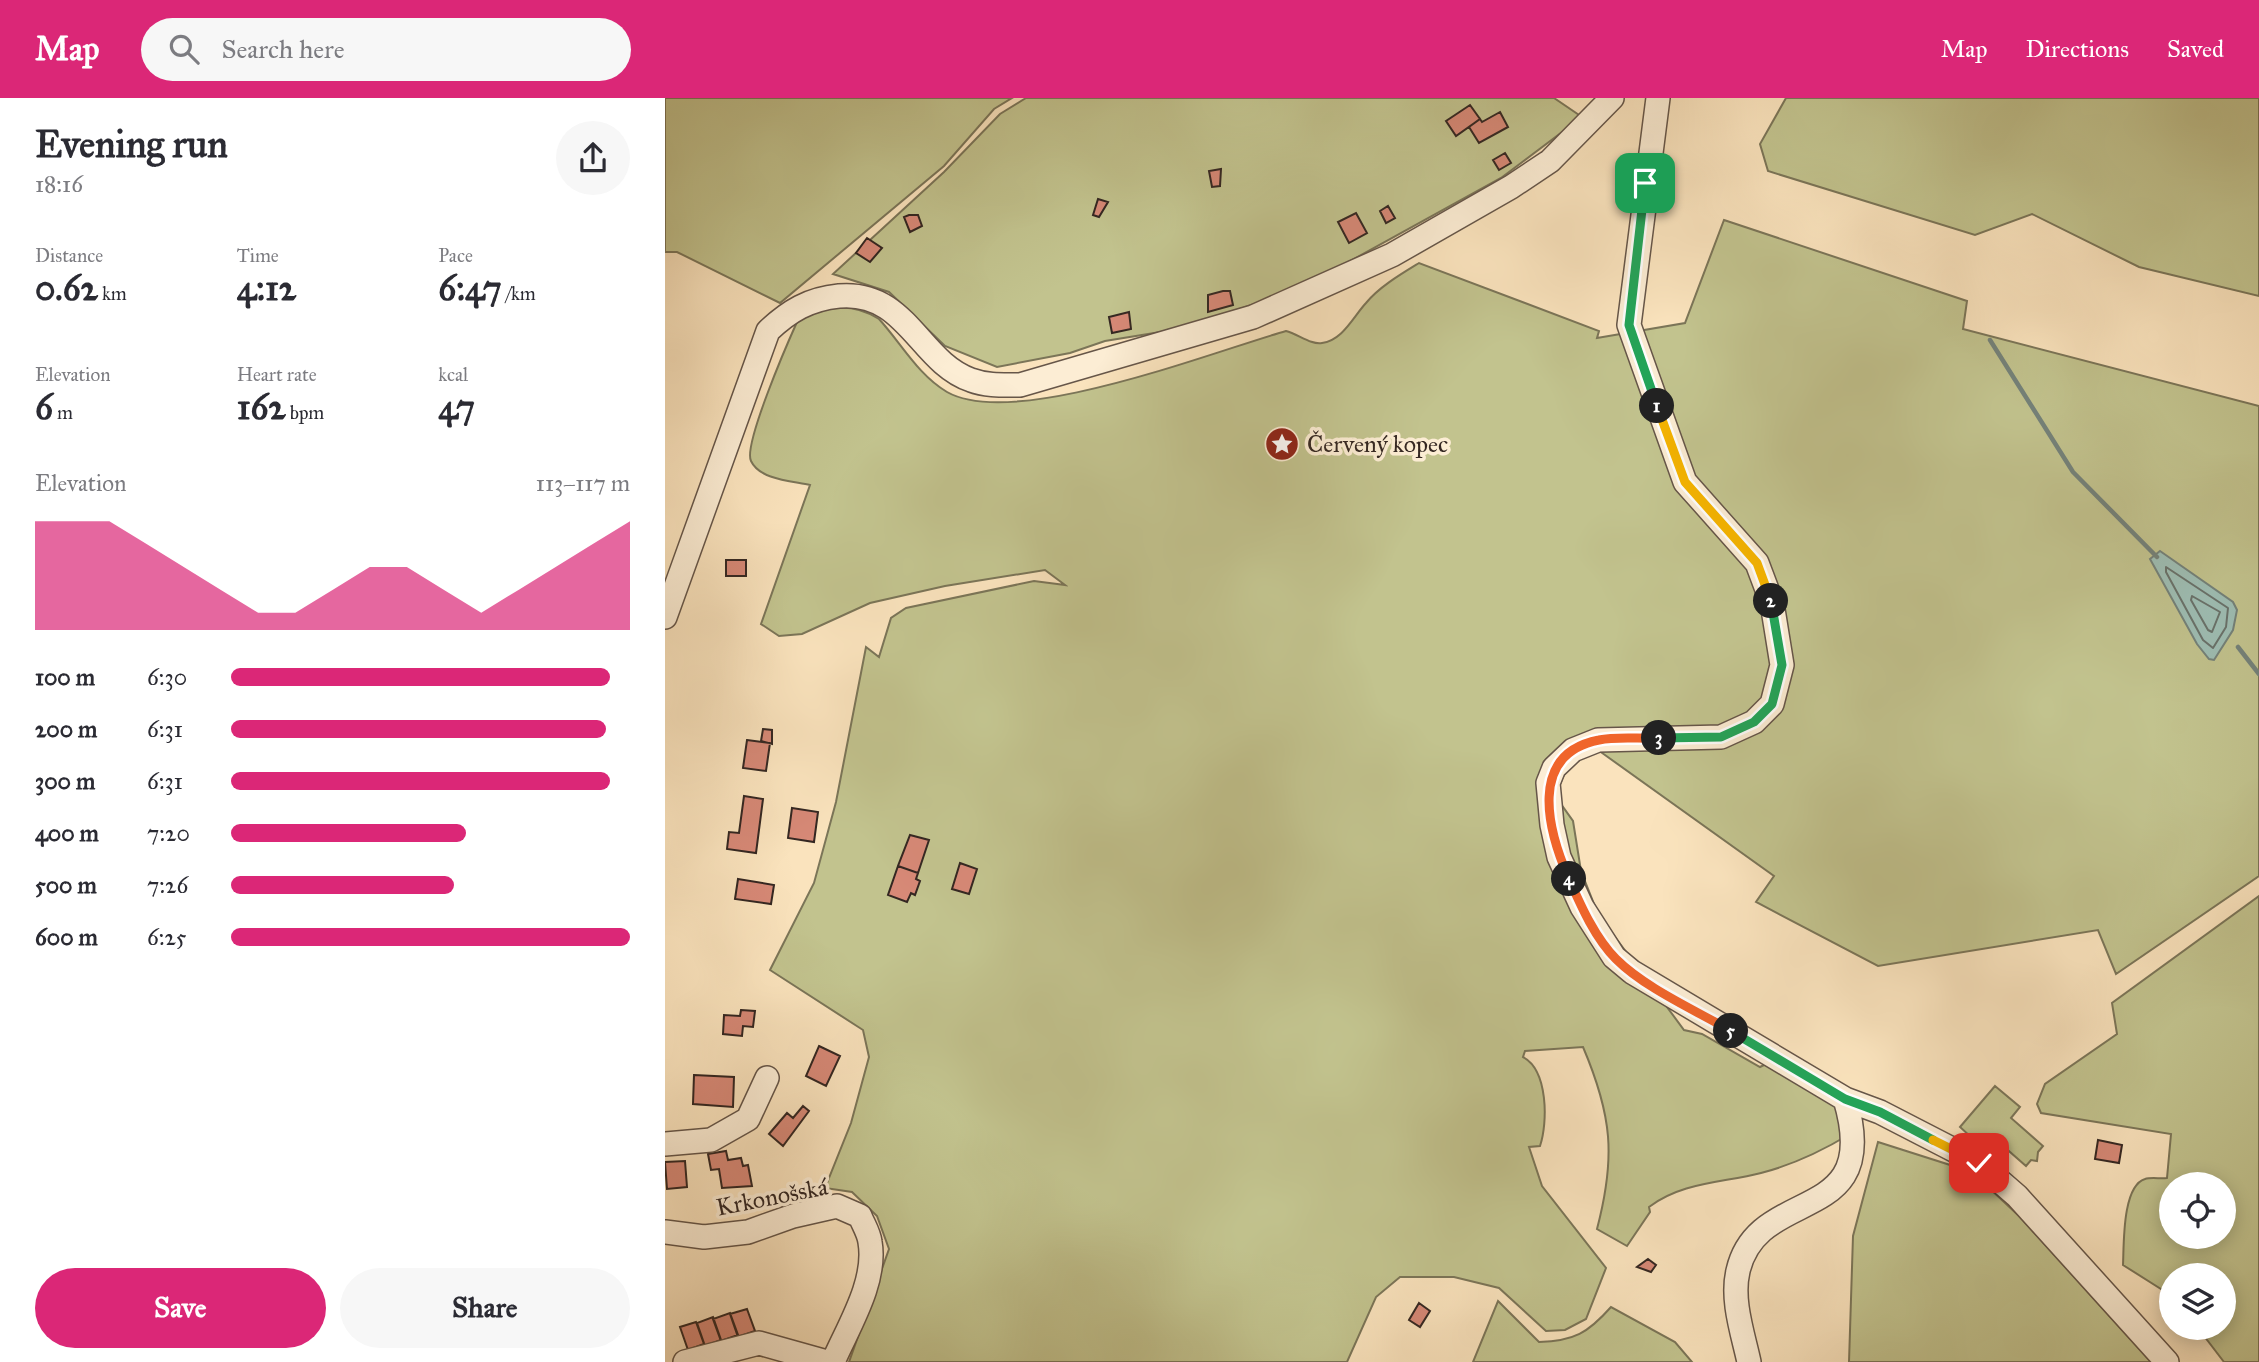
<!DOCTYPE html>
<html lang="en">
<head>
<meta charset="utf-8">
<style>
  :root { --surface:#fff; --page:#f7f7f7; --text:#2b2b33; --muted:#7c7c81; --accent:#db2777 }
  body { margin:0; font-family:"IM FELL Great Primer",serif; background:var(--page); color:var(--text); height:100vh; display:flex; flex-direction:column; font-size:26px; white-space:nowrap }
  * { box-sizing:border-box; margin:0 }
  p { font-size:23px; color:var(--muted) }
  .icon { flex:none; width:38px; height:38px; fill:none; stroke:currentColor; stroke-width:2; stroke-linecap:round; stroke-linejoin:round }
  .map { position:relative; flex:1; overflow:hidden }
  .sheet { display:flex; flex-direction:column; background:var(--surface); width:665px }
  .sheet>* { flex:none }
  .controls { position:absolute; left:1494px; top:1074px; display:grid; gap:14px }
  .controls a { display:grid; place-items:center; width:77px; height:77px; border-radius:50%; background:var(--surface); box-shadow:0 4px 18px #0003; font-size:35px }
  .pin { position:absolute; display:grid; place-items:center; width:60px; height:60px; color:#fff; margin:-30px; border-radius:14px; box-shadow:0 4px 10px #0006 }
  .km { position:absolute; width:35px; height:35px; margin:-18px; border-radius:50%; background:#222; color:#fff; font-size:19px; line-height:35px; text-align:center }
  .round { display:grid; place-items:center; flex:none; width:74px; height:74px; border-radius:37px; background:var(--page) }
  .overview { display:flex; align-items:center; justify-content:space-between; height:119px; padding:0 35px }
  h1 { font-size:38px; font-weight:700; line-height:52px }
  .figures { display:grid; grid-template-columns:repeat(3,1fr); gap:10px; height:119px; padding:7px 35px }
  .figures div { display:grid; align-content:center }
  .figures b { font-size:35px; font-weight:700 }
  .figures small { font-size:19px; font-weight:400 }
  .figures p { font-size:19px }
  .chart { height:196px; padding:14px 35px }
  .chart p { display:flex; justify-content:space-between }
  .chart svg { width:100%; height:126px; margin-top:7px; fill:var(--accent); opacity:.7 }
  .cta { display:flex; gap:14px; margin-top:auto; padding:14px 35px }
  .cta a { flex:1; height:80px; border-radius:42px; background:var(--accent); color:#fff; font-size:28px; font-weight:700; line-height:80px; text-align:center }
  .cta a+a { background:var(--page); color:var(--text) }
  ul { padding:0 35px; list-style:none; font-size:23px }
  li { display:grid; grid-template-columns:112px 84px 1fr; align-items:center; height:52px }
  li i { height:18px; border-radius:9px; background:var(--accent) }
  header { display:flex; align-items:center; gap:42px; box-sizing:border-box; height:98px; padding:0 35px; background:var(--accent); color:#fff }
  header strong { font-size:33px }
  nav { display:flex; gap:38px; margin-inline-start:auto; font-size:24px }
  .search { width:490px; height:63px; background:var(--page); display:flex; align-items:center; gap:18px; box-sizing:border-box; padding:0 24px; border-radius:38px; color:var(--muted); font-size:26px }
  main { display:flex; flex:1; min-height:0 }
  .map>svg:first-child { display:block }
  .green { fill:#c2c38e; stroke:#7b7558; stroke-width:2; fill-rule:evenodd }
  .water { fill:#9ebeb4; stroke:#74827a; stroke-width:2 }
  .lines { fill:none; stroke-linecap:round; stroke-linejoin:round }
  .shore { stroke:#69726b; stroke-width:2 }
  .stream { stroke:#74827a; stroke-width:4.5 }
  .building { fill:#d78977; stroke:#342722; stroke-width:2 }
  .minor-casing { stroke:#665649; stroke-width:26 }
  .minor { stroke:#fcedd4; stroke-width:23 }
  .split-1-casing { stroke:#fff; stroke-width:14 }
  .split-2-casing { stroke:#fff; stroke-width:14 }
  .split-3-casing { stroke:#fff; stroke-width:14 }
  .split-4-casing { stroke:#fff; stroke-width:14 }
  .split-5-casing { stroke:#fff; stroke-width:14 }
  .split-6-casing { stroke:#fff; stroke-width:14 }
  .split-7-casing { stroke:#fff; stroke-width:14 }
  .split-1 { stroke:#22a559; stroke-width:9 }
  .split-2 { stroke:#f5b400; stroke-width:9 }
  .split-3 { stroke:#22a559; stroke-width:9 }
  .split-4 { stroke:#f0652b; stroke-width:9 }
  .split-5 { stroke:#f0652b; stroke-width:9 }
  .split-6 { stroke:#22a559; stroke-width:9 }
  .split-7 { stroke:#f5b400; stroke-width:9 }
  .labels { text-anchor:middle; stroke-width:7; stroke-linejoin:round; paint-order:stroke }
  .poi-label { font-size:24px; fill:#342722; stroke:#fcedd4; text-anchor:start }
  .street-label { font-size:24px; fill:#342722; stroke:#fcedd4 }
</style>
</head>
<body>
<header>
<strong>Map</strong>
<div class="search"><svg class="icon" aria-label="search" viewBox="0 0 24 24"><circle cx="10" cy="10" r="6"/><path d="M15 15l6 6"/></svg>Search here</div>
<nav><a>Map</a><a>Directions</a><a>Saved</a></nav>
</header>
<main>
<section class="sheet">
<div class="overview"><div><h1>Evening run</h1><p>18:16</p></div><a class="round"><svg class="icon" aria-label="share" viewBox="0 0 24 24"><path d="M12 15V3M7 8l5-5 5 5M5 13v7h14v-7"/></svg></a></div>
<div class="figures">
<div><p>Distance</p><b>0.62<small> km</small></b></div>
<div><p>Time</p><b>4:12</b></div>
<div><p>Pace</p><b>6:47<small> /km</small></b></div>
</div>
<div class="figures">
<div><p>Elevation</p><b>6<small> m</small></b></div>
<div><p>Heart rate</p><b>162<small> bpm</small></b></div>
<div><p>kcal</p><b>47</b></div>
</div>
<div class="chart"><p><span>Elevation</span>113–117 m</p>
<svg viewBox="0 0 160 44" preserveAspectRatio="none"><path d="M0 44V6L10 6L20 6L30 14L40 22L50 30L60 38L70 38L80 30L90 22L100 22L110 30L120 38L130 30L140 22L150 14L160 6V44z"/></svg>
</div>
<ul>
<li><b>100 m</b>6:30<i style="width:95%"></i></li>
<li><b>200 m</b>6:31<i style="width:94%"></i></li>
<li><b>300 m</b>6:31<i style="width:95%"></i></li>
<li><b>400 m</b>7:20<i style="width:59%"></i></li>
<li><b>500 m</b>7:26<i style="width:56%"></i></li>
<li><b>600 m</b>6:25<i style="width:100%"></i></li>
</ul>
<div class="cta"><a>Save</a><a>Share</a></div>
</section>
<div class="map">
<svg width="1594" height="1264" viewBox="0 0 1594 1264">
  <rect width="100%" height="100%" fill="#fae3bd"/>
  <filter id="stains"><feTurbulence type="fractalNoise" baseFrequency=".00286" numOctaves="4"/><feColorMatrix values="0 0 0 0 .2 0 0 0 0 .09 0 0 0 0 .02 0 0 0 .5 -.17"/></filter>
  <radialGradient id="worn" r=".72"><stop offset=".6" stop-color="#630" stop-opacity="0"/><stop offset="1" stop-color="#630" stop-opacity=".3"/></radialGradient>
  <path class="green" d="M0 0H347L329 11 279 68 115 205 12 154H0Z
    M361 0H889L917 19 836 80 638 189 520 230 440 243 405 255 332 269 280 248 224 194 168 176 279 74 335 16Z
    M1121 0H1594V198L1474 169 1367 116 1310 137 1103 73 1095 46Z
    M1059 122 1302 203 1298 231 1594 308V778L1451 876 1433 832 1213 868 1091 804 1109 778 933 652C904 661 899 671 891 699L908 723 916 773 933 816 1019 932 1037 936 1095 969 1107 963 1165 996 1185 1036C1157 1053 1127 1067 1096 1075 1057 1085 1017 1084 984 1109L985 1114 962 1148 932 1131C951 1059 947 1017 918 949L860 953 858 959C883 972 883 1024 875 1048L864 1049 877 1088 941 1170 921 1221 900 1232 881 1233 834 1190 789 1179H735L711 1199 682 1264H184L224 1151 212 1118 187 1094 160 1090 186 1025 204 959 198 932 105 872 149 785 171 704 201 549 214 559 226 520 241 510 369 483 400 487 380 472 280 488 205 505 137 536 114 538 96 526 145 387C127 383 95 382 86 363 78 347 123 244 132 224 159 207 187 204 214 221 236 245 253 277 282 294 349 332 547 254 621 233 633 236 646 247 657 245 678 242 688 219 701 205 714 189 736 176 754 165L934 233 932 240 1020 225Z
    M1594 798V1264H1559L1533 1230H1559V1178H1507V1198L1458 1167C1459 1147 1457 1088 1480 1081 1486 1079 1496 1081 1502 1080L1506 1036 1376 1015 1372 1006 1380 986 1452 936 1447 905ZM1507 1087H1559V1139H1507Z
    M1330 988 1355 1009 1346 1020 1378 1048 1373 1054 1372 1063 1366 1062 1361 1068 1329 1040 1319 1051 1295 1029Z
    M1213 1044 1307 1074 1354 1118 1486 1264H1184L1188 1138Z
    M833 1203 874 1244C909 1243 923 1235 946 1209L1010 1244 1027 1264H808Z"/>
  <path class="water" d="M1495 453 1568 504 1572 512 1568 532 1549 562 1544 561 1532 546 1485 461Z"/>
  <g class="lines">
    <path class="shore" d="M1501 469 1563 510 1561 529 1548 550 1538 542 1501 474Z
      M1527 498 1555 514 1547 534 1543 532 1526 502Z"/>
    <path class="stream" d="M1325 242 1408 374 1492 459
      M1573 549 1594 576"/>
  </g>
  <path class="building" d="M805 7 815 21 791 38 781 23Z
    M835 14 843 29 814 45 804 29 815 21 817 24Z
    M840 55 846 65 834 72 828 62Z
    M556 71 555 88 547 89 544 73Z
    M433 101 443 104 434 119 428 117Z
    M723 108 730 120 721 125 715 113Z
    M691 115 702 135 684 145 673 124Z
    M244 117H253L257 128 245 134 239 119Z
    M202 140 217 150 205 164 191 155Z
    M558 193H565L568 207 543 214V197Z
    M464 214 466 231 447 235 444 219Z
    M61 462H81V478H61Z
    M98 631 107 632V646L96 643Z
    M82 642 105 645 101 673 78 670Z
    M79 698 98 701 91 755 62 751 64 734 74 735Z
    M127 710 153 714 149 744 123 740Z
    M245 737 264 742 253 775 233 768Z
    M295 765 312 771 304 796 287 791Z
    M233 768 253 775 251 781 255 783 250 797 246 795 242 804 223 797Z
    M73 781 109 787 106 806 70 801Z
    M76 912 90 913 88 929 78 928 77 938 58 936 59 917 75 918Z
    M154 948 175 958 161 988 141 978Z
    M29 977 69 979 68 1009 28 1006Z
    M138 1008 144 1013 118 1048 104 1036 122 1015 128 1020Z
    M1433 1042 1457 1047 1454 1065 1430 1061Z
    M61 1053 63 1062 76 1060 78 1068 83 1067 87 1088 57 1090 54 1071 46 1072 43 1056Z
    M20 1063 22 1089 2 1091 0 1064Z
    M983 1161 991 1167 986 1174 972 1169Z
    M754 1205 765 1213 755 1229 744 1222Z
    M82 1211 90 1233 73 1239 65 1216Z
    M65 1215 73 1237 56 1243 48 1221Z
    M48 1219 56 1242 40 1248 32 1225Z
    M31 1224 39 1246 23 1252 15 1229Z"/>
  <g class="lines">
    <g class="minor-casing">
      <path id="minor" d="M993 0 964 227 1020 384 1092 465 1107 505 1117 567 1107 606 1089 624 1056 639 933 642 908 652 889 670 883 685 887 727 894 759 917 809 949 859 967 874 1180 1001 1215 1014 1314 1065 1352 1098 1502 1264
        M0 519 103 233C124 213 144 201 174 198 242 192 254 264 306 282 322 288 338 287 355 287L588 219 727 157 846 89 885 63 947 0
        M0 1046 46 1042 83 1021 102 980
        M0 1134 39 1139 83 1134 128 1118 172 1108 195 1118C198 1126 204 1135 205 1144 212 1184 183 1229 168 1264
        M20 1264 94 1245 162 1264
        M1084 1264C1078 1236 1066 1202 1073 1173 1093 1085 1219 1131 1180 1001"/>
    </g>
    <use href="#minor" class="minor"/>
  </g>
  <g class="lines">
    <g class="split-1-casing">
      <path id="split-1" d="M980 85 964 227 992 308"/>
    </g>
    <g class="split-2-casing">
      <path id="split-2" d="M992 308 1020 384 1092 465 1106 503"/>
    </g>
    <g class="split-3-casing">
      <path id="split-3" d="M994 640 1056 639 1089 624 1107 606 1117 567 1106 503"/>
    </g>
    <g class="split-4-casing">
      <path id="split-4" d="M904 781C883 733 862 656 934 642 952 638 975 641 994 640"/>
    </g>
    <g class="split-5-casing">
      <path id="split-5" d="M904 781C916 808 930 840 951 861 980 890 1030 912 1066 933"/>
    </g>
    <g class="split-6-casing">
      <path id="split-6" d="M1066 933 1180 1001 1215 1014 1268 1042"/>
    </g>
    <g class="split-7-casing">
      <path id="split-7" d="M1268 1042 1314 1065"/>
    </g>
    <use href="#split-1" class="split-1"/>
    <use href="#split-2" class="split-2"/>
    <use href="#split-3" class="split-3"/>
    <use href="#split-4" class="split-4"/>
    <use href="#split-5" class="split-5"/>
    <use href="#split-6" class="split-6"/>
    <use href="#split-7" class="split-7"/>
  </g>
  <defs>
    <g id="sight-disc" transform="scale(1.75)"><circle r="9.5" fill="#8f2418" stroke="#fcedd4"/><path d="M0-6L1.8-2.2L6-1.7L2.9 1.2L3.7 5.4L0 3.3L-3.7 5.4L-2.9 1.2L-6-1.7L-1.8-2.2Z" fill="#fff"/></g>
  </defs>
  <g fill-rule="evenodd">
    <use href="#sight-disc" x="617" y="346"/>
  </g>
  <g class="labels">
    <g class="poi-label">
      <text x="642" y="354">Červený kopec</text>
    </g>
    <g class="street-label">
      <text transform="translate(107 1099) rotate(-11)" y="8">Krkonošská</text>
    </g>
  </g>
  <rect width="100%" height="100%" filter="url(#stains)"/>
  <rect width="100%" height="100%" fill="url(#worn)"/>
</svg>
<div class="controls">
<a><svg class="icon" aria-label="locate" viewBox="0 0 24 24"><circle cx="12" cy="12" r="6"/><path d="M12 2v4M12 18v4M2 12h4M18 12h4"/></svg></a>
<a><svg class="icon" aria-label="layers" viewBox="0 0 24 24"><path d="M12 4l9 5-9 5-9-5zM3 14l9 5 9-5"/></svg></a>
</div>
<div class="pin" style="left:980px;top:85px;background:#1e9e55"><svg class="icon" aria-label="arrive" viewBox="0 0 24 24"><path d="M6 21V4h12l-3 4 3 4H6"/></svg></div>
<div class="pin" style="left:1314px;top:1065px;background:#d93025"><svg class="icon" aria-label="check" viewBox="0 0 24 24"><path d="M5 12l5 5 9-10"/></svg></div>
<b class="km" style="left:992px;top:308px">1</b>
<b class="km" style="left:1106px;top:503px">2</b>
<b class="km" style="left:994px;top:640px">3</b>
<b class="km" style="left:904px;top:781px">4</b>
<b class="km" style="left:1066px;top:933px">5</b>
</div>
</main>
</body>
</html>
